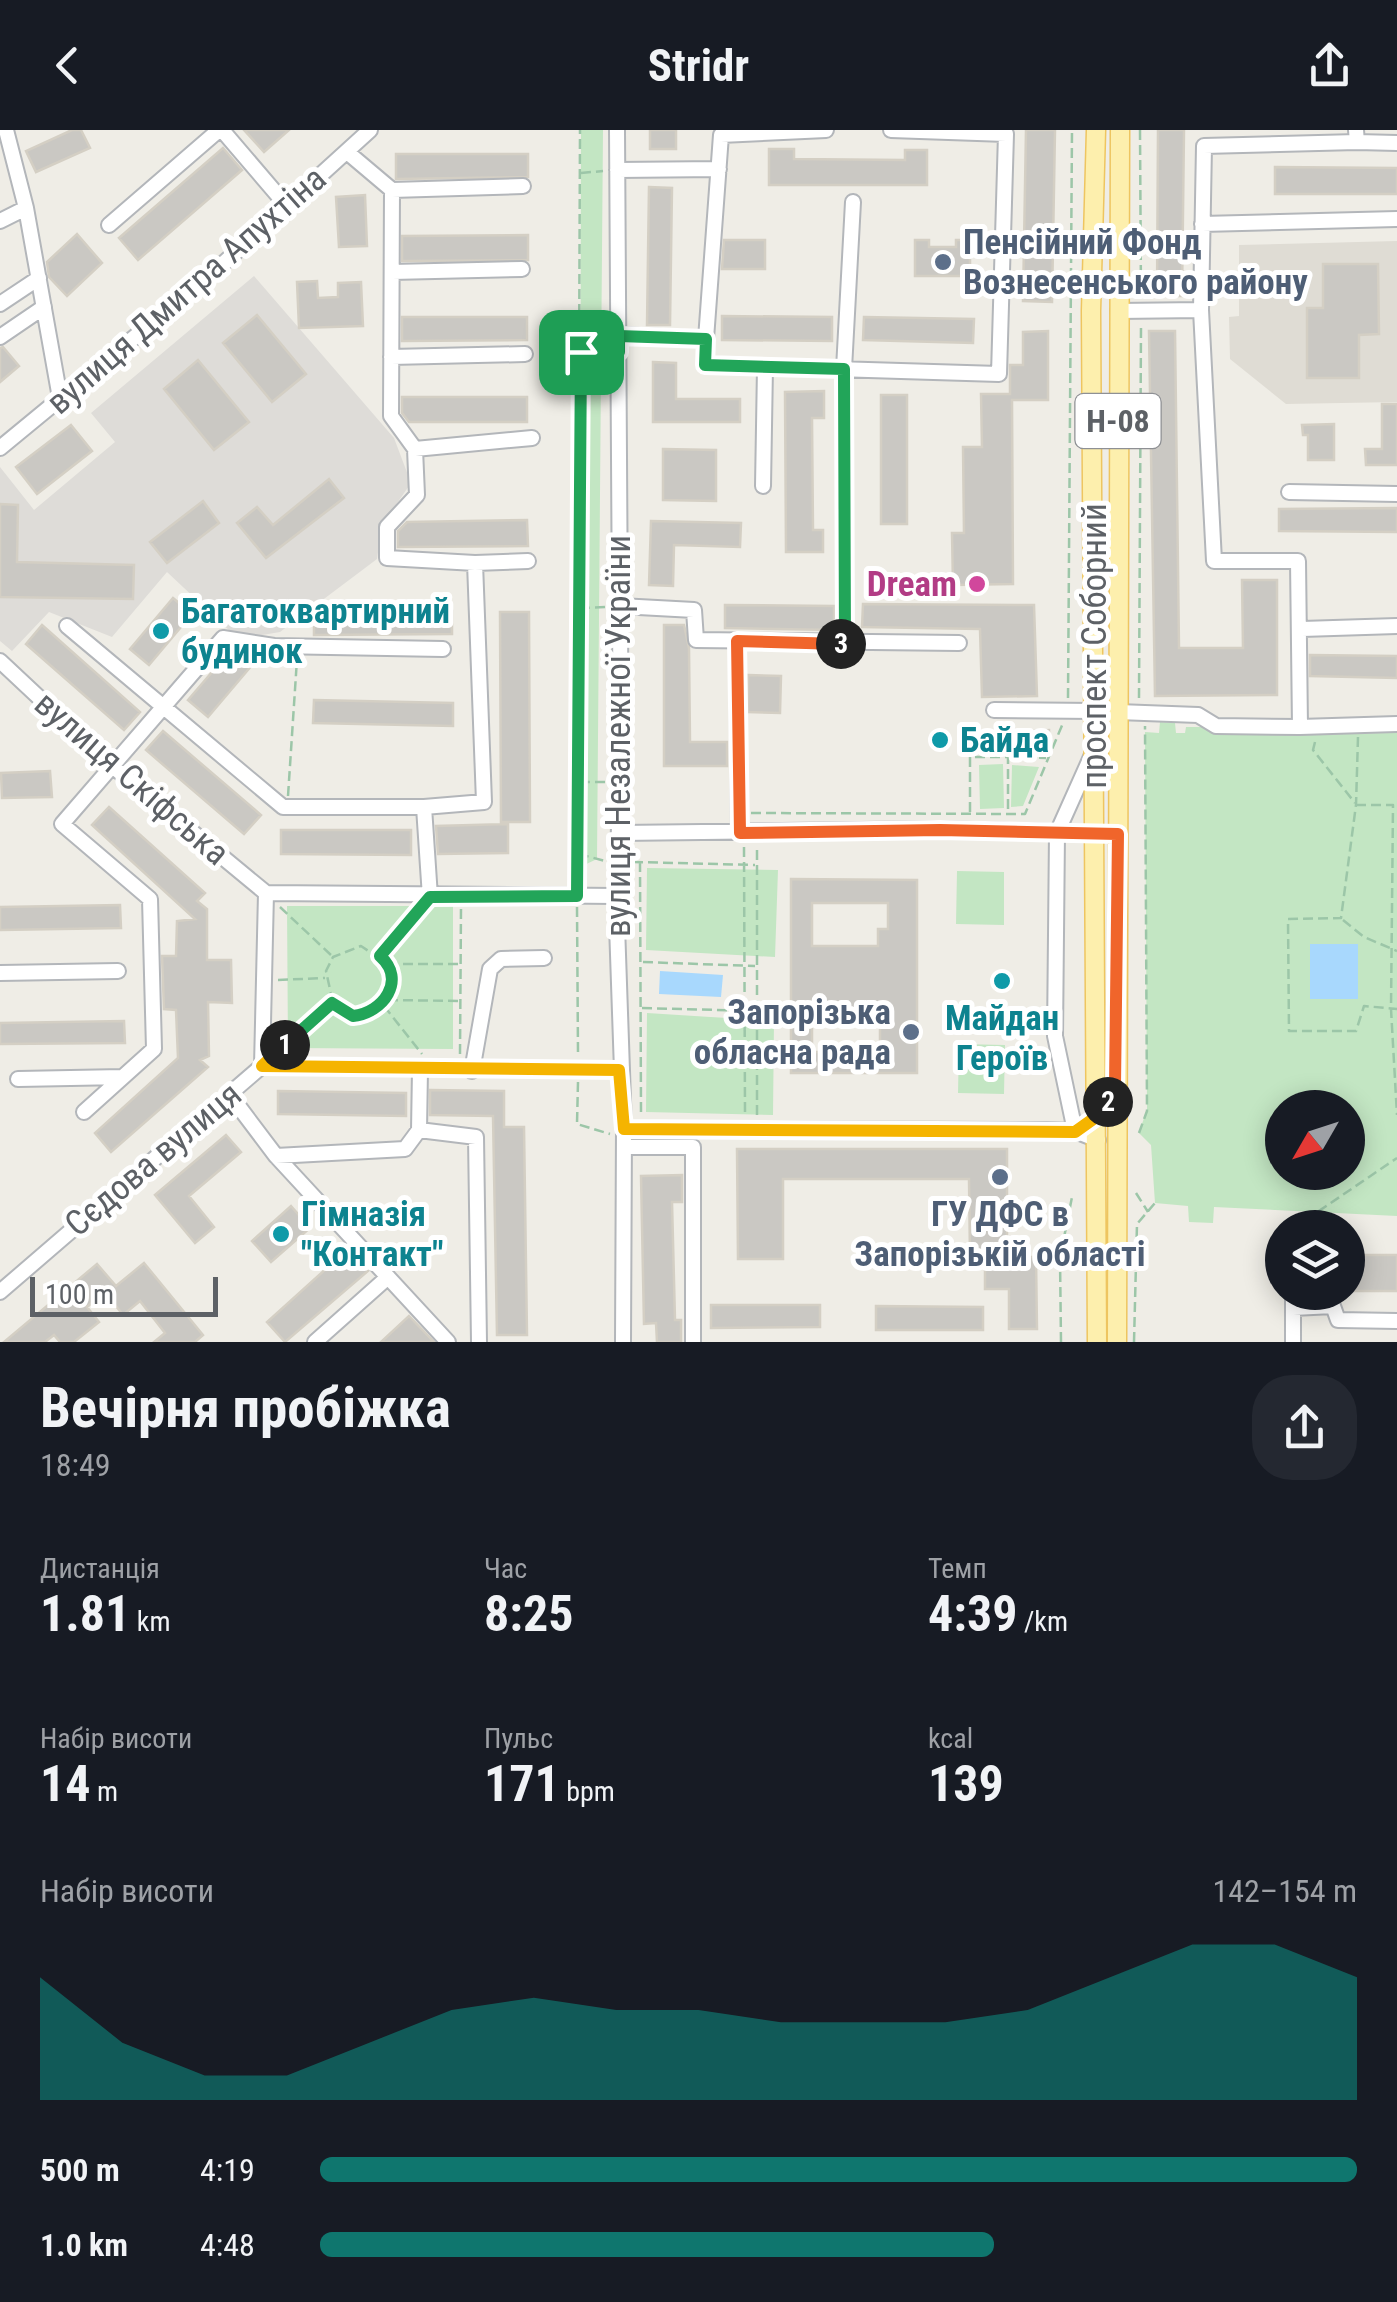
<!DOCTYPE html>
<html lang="uk">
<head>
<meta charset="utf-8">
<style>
  :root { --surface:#171b24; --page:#242831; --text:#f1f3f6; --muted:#9ea1a6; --accent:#0f766e }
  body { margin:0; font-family:"Roboto Condensed",sans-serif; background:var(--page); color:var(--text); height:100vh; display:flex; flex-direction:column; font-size:38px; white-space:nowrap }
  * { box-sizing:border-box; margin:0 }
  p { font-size:32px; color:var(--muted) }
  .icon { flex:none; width:55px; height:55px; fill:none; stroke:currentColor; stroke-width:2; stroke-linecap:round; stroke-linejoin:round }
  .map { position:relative; height:1212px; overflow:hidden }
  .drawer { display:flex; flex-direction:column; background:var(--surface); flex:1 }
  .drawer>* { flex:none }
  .needle { width:65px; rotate:231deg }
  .tools { position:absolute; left:1265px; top:960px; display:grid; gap:20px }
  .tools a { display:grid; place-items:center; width:100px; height:100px; border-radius:50%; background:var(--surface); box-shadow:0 5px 25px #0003; font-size:50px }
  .scale { position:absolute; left:30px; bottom:25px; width:188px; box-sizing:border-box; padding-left:10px; border:5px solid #5d6166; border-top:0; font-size:28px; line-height:35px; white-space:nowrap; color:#5d6166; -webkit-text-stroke:8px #fff; paint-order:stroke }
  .pin { position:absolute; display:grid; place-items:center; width:85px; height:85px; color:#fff; margin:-42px; border-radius:20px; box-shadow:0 5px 15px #0006 }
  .km { position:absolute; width:50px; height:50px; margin:-25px; border-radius:50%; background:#222; color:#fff; font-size:28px; line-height:50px; text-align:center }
  .round { display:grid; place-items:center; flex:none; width:105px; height:105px; border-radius:40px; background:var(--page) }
  .overview { display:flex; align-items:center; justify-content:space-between; height:170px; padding:0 40px }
  h1 { font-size:55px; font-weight:700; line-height:75px }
  .stats { display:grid; grid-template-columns:repeat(3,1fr); gap:15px; height:170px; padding:10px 40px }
  .stats div { display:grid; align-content:center }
  .stats b { font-size:50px; font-weight:700 }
  .stats small { font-size:28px; font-weight:400 }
  .stats p { font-size:28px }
  .chart { height:280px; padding:20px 40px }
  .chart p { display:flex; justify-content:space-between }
  .chart svg { width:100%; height:180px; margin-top:10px; fill:var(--accent); opacity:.7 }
  ul { padding:0 40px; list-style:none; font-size:32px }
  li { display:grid; grid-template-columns:160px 120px 1fr; align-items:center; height:75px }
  li i { height:25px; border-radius:12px; background:var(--accent) }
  header { display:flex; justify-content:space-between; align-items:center; height:130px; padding:0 40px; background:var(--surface); font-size:45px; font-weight:700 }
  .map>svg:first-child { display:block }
  .industrial { fill:#dedcd8 }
  .education { fill:#dfdcd4 }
  .green { fill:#c3e6c3; fill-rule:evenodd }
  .water { fill:#a8d8fd }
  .building { fill:#cac8c3; stroke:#d4cfc4; stroke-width:2.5; fill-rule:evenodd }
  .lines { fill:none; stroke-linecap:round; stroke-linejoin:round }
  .minor-casing { stroke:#b3b6ba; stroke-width:18 }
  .major-casing { stroke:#eec560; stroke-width:21 }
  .path { stroke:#9cc6a8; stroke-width:2.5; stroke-dasharray:10 5; stroke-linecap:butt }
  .minor { stroke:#fff; stroke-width:14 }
  .major { stroke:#fdefad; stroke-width:18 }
  .split-1-casing { stroke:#fff; stroke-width:20 }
  .split-2-casing { stroke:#fff; stroke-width:20 }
  .split-3-casing { stroke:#fff; stroke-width:20 }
  .split-4-casing { stroke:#fff; stroke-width:20 }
  .split-1 { stroke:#22a559; stroke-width:12 }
  .split-2 { stroke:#f5b400; stroke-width:12 }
  .split-3 { stroke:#f0652b; stroke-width:12 }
  .split-4 { stroke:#22a559; stroke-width:12 }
  .service-dot { fill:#5c6f8a; stroke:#fff; stroke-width:4 }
  .hotel-dot { fill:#d1479c; stroke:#fff; stroke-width:4 }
  .culture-dot { fill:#0f9aa8; stroke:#fff; stroke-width:4 }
  .labels { text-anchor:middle; stroke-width:10; stroke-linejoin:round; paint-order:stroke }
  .shield { fill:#fff; stroke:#8e9094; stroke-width:2.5 }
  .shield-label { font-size:32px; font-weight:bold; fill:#5d6166 }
  .service-label { font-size:35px; font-weight:bold; fill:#4e5e75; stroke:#fff; text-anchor:start }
  .street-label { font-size:35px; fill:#5d6166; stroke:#fff }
  .hotel-label { font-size:35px; font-weight:bold; fill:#b23c85; stroke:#fff; text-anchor:end }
  .culture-label { font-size:35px; font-weight:bold; fill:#0d838f; stroke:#fff; text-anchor:start }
</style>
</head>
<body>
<header><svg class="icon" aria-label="back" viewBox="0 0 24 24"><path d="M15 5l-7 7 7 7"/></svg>Stridr<svg class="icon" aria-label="share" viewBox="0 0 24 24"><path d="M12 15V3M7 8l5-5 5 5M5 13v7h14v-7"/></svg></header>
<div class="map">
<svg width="1397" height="1212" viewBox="0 0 1397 1212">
  <rect width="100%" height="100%" fill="#efede6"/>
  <path class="industrial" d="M254 146 394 308 411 353 382 395 377 429 280 502 256 506 231 502 167 442 112 507 49 482 12 521 0 511V337L34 380 115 312 91 283Z"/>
  <path class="education" d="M1397 111V272L1286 274 1230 229 1229 187 1239 186V115Z"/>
  <path class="green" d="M581 0H603L597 729 580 737Z
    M1160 592 1175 593 1176 603H1185L1186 597H1216V604L1397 603V1086L1214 1077 1213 1093 1189 1092 1188 1076 1155 1073 1151 1015 1139 1003 1147 979 1145 602 1159 603ZM1282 978H1348V1042H1282Z
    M1003 634 1004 678 980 679 979 635Z
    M1012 635 1039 637 1023 676 1011 677Z
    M647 738 778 740 775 827 646 820Z
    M957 741 1004 742V795L956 794Z
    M287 776H453V919L288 918Z
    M647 883 774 891 773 985 646 982Z
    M959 914 1005 915 1004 964 958 963Z"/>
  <path class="water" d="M1310 814H1358V869H1310Z
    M660 841 723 845 721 867 659 864Z"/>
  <path class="building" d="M72 0H81L90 18 36 42 26 21Z
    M244 0H289L264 22Z
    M650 0H676V19H650Z
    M1026 0H1055L1052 172 1023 171Z
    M1158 0H1184L1182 166H1157Z
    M223 18 242 40 138 130 119 108Z
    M769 19H794V29L905 30V20H927V55H769Z
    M396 24H528V47L396 49Z
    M1275 37 1397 38V64H1275Z
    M649 57 672 58 670 195H647Z
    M365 65 367 116 339 117 336 67Z
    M77 104 102 133 67 166 49 147 47 132Z
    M528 105V130L402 131V106Z
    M724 110H765V139H722Z
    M915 110H929V117H956V110H970V146H915Z
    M1323 134H1378L1379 204 1359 205V248H1307V178H1323Z
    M317 151 318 168 338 167V153L361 152 363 196 299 198 297 152Z
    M257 185 306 244 272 272 223 213Z
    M722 186 832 187V211L722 210Z
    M402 187H527V210L402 211Z
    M864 187 974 189 973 213 863 210Z
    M1048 201V270H1012L1013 454 953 455 952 403H964L963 317H982L981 264H1010V235H1023V202Z
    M1149 201H1175L1179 518H1243L1242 450H1277V565L1155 566Z
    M3 217 19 236 0 252V218Z
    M198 230 249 292 214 320 164 259Z
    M653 232 676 233V269H740V292H653Z
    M824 261V288H812L813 400H823V422H786L785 262Z
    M881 265H907V394H881Z
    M402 267H527V292H409L402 283Z
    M1382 274H1397V335H1366L1365 319H1382Z
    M1334 294V330H1308V305H1303L1302 295Z
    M71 295 92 321 37 364 16 337Z
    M663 319 716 320V371L663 370Z
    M329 349 344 368 266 428 237 393 257 377 273 395Z
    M203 371 219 393 167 433 150 412Z
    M0 374 18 375 17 432 134 435 133 469 0 467Z
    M1397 378V402L1279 401V379Z
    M527 390 528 416 398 417V401L407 392Z
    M651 391 741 393 740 417 674 415 673 456 649 455Z
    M173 468 192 484 149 535 130 519Z
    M863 474 1034 475 1037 566 982 567 980 499 862 497Z
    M725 475 834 476V500L725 498Z
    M452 481V504L314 505V482Z
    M500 482H529L530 692H501Z
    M42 495 140 582 124 600 26 514Z
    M664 495H684L689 518 690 612H727V636H664Z
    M231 520 258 528 208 587 188 570Z
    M1310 525 1397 526V548L1310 546Z
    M748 545 781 546 780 583 748 582Z
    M314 570 453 573V596L313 593Z
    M1049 600V617L1017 619 1016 602Z
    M163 601 261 685 244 704 146 620Z
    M50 641 52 667 2 668 1 643Z
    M109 677 205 763 197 771 207 779V830H231L232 873 208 872 209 926 200 930 208 937 111 1022 95 1003 178 928 176 880 164 879 162 826H176L177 791 195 789 92 695Z
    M508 694V723L438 724 436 696Z
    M281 700H411V725L281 724Z
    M791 749 917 750V943H791ZM812 773H888V799H878V816H812ZM812 878 880 879V922H812Z
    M120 775 121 798 0 800V777Z
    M124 891 125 913 0 914V893Z
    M430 960 504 961V997H524L527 1205H497L493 986 430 985Z
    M278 961 406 963V986L278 984Z
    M226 1005 241 1022 189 1066 214 1097 195 1113 155 1065Z
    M737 1019H1007V1127H1036L1037 1199H1009V1159H985V1128H970L969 1049H783V1129H738Z
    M682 1045V1072H672L675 1190H681V1212H657L656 1193 644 1194 641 1046Z
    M291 1076 310 1098 271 1132 252 1111Z
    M348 1119 368 1141 285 1212 267 1192Z
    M1348 1125H1397V1161H1348Z
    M144 1133 203 1205 195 1212H154L165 1203 140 1171 123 1185 105 1162 87 1177 99 1192 74 1212H60L54 1205 45 1212H4L97 1134 116 1156Z
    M711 1175H820V1197L711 1198Z
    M876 1176 983 1177V1200H876Z
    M409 1186 434 1212H381Z"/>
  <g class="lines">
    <g class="minor-casing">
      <path id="minor" d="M6 0 26 78 60 268
        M222 0 287 76
        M617 0 621 652 616 766 624 999 623 1212
        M1356 0 1357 12 1204 16 1201 180 1214 431H1298L1300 597 1397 594
        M1357 12 1397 13
        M347 22 392 60 391 286 415 319 532 308
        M617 40 719 39
        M392 60 523 56
        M0 91 26 78
        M1202 94 1397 89
        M109 95 219 0
        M392 142 522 139
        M0 174 39 148
        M1118 181 1201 180
        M619 205 706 209 705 235 999 244 1006 4 891 0
        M0 207 44 177
        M706 209 721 5 826 0
        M391 227 525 224
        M0 318 215 141 370 0
        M415 319 417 365 387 397V428L475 433 528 431
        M763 356 765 237
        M1289 362 1397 364
        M620 476 694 480 696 510 959 513
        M67 496 283 677H424
        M1302 499 1397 496
        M737 511 739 703
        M845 514 844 239 853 72
        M0 531 110 634 266 763
        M994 580 1095 581
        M1118 582 1198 585 1216 596 1300 597
        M620 703 941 699 1118 704
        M430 767 424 677 484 672 475 433
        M0 843 118 841
        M262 936 266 763 616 766
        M262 936 619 940
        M472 941 490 839 501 829 544 828
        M18 949 123 947
        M230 965 276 1026 405 1019 419 1000 420 940
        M84 982 154 919 150 769 62 694 223 508 274 516 443 519
        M624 999 1046 1000 1075 1001 1098 1010
        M1079 999 1075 1001 1055 906 1057 703 1091 627
        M419 1000 476 1007 479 1212
        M624 1017H693V1212
        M276 1026 448 1212
        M0 1162 262 936
        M1293 1162V1212
        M1293 1178 1333 1176 1338 1190 1397 1191
        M315 1212 388 1147"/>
    </g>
    <g class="major-casing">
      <path id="major" d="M1096 0 1091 181 1097 1212
        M1117 1212 1120 0"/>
    </g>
    <path class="path" d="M1140 0 1141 168
      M581 43 603 41
      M582 222H604
      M580 478 607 477
      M1068 568 1072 0
      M1139 568 1141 196
      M1358 607 1356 675 1341 788 1288 789 1289 901H1356L1364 876 1397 879
      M1315 612 1313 620 1355 673
      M1009 627 1046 628
      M580 652H607
      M288 666 297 529
      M1356 675H1393L1391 879 1397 985
      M970 682V627H1008V682
      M751 683 1025 684 1063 593
      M744 717 745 984
      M579 724 605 731
      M633 732 755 735
      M640 732 641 982
      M577 754 580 0
      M280 777 332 826
      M577 777 578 924
      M1343 790 1364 807 1397 821
      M381 825 420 778
      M643 832 755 836
      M388 834H459
      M278 850 325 848
      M388 870 460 871
      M384 876 422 924
      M642 878 754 881
      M278 922 333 873 326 841 333 827 361 816 388 834C393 863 386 883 353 885L333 873
      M460 924 461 777
      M578 952 577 994 610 1004
      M757 985V716
      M1139 1003 1147 981 1145 596
      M1136 1063 1148 1082
      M1314 1095 1316 1083 1397 1028
      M1061 1212 1060 1128 1072 1067
      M1134 1212 1137 1094 1155 1073"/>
    <use href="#minor" class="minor"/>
    <use href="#major" class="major"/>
  </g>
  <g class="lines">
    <g class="split-1-casing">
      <path id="split-1" d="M285 915 332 873 353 886C383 883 407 850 380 826L430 767 577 766 581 222"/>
    </g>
    <g class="split-2-casing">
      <path id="split-2" d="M285 915 262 936 619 940 624 999 1075 1002 1096 987 1108 972"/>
    </g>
    <g class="split-3-casing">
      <path id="split-3" d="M841 514 737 511 740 703 940 700 1118 704 1115 956 1108 972"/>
    </g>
    <g class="split-4-casing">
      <path id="split-4" d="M581 222H619V206L706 209 705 235 844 239 845 514H841"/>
    </g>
    <use href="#split-1" class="split-1"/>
    <use href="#split-2" class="split-2"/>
    <use href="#split-3" class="split-3"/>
    <use href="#split-4" class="split-4"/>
  </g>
  <g class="service-dot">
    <circle cx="943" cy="132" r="10"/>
    <circle cx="911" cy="902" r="10"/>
    <circle cx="1000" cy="1047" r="10"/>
  </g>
  <circle class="hotel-dot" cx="977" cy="454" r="10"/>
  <g class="culture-dot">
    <circle cx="161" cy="501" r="10"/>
    <circle cx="940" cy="610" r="10"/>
    <circle cx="1002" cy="851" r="10"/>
    <circle cx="281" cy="1104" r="10"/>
  </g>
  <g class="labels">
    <rect class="shield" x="1075.5" y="264" width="85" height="54" rx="8"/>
    <g class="shield-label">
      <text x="1118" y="302">Н-08</text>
    </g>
    <g class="service-label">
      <text x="963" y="124">Пенсійний Фонд<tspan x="963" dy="40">Вознесенського району</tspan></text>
      <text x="891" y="894" text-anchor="end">Запорізька<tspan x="891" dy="40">обласна рада</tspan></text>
      <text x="1000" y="1096" text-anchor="middle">ГУ ДФС в<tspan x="1000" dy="40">Запорізькій області</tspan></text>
    </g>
    <g class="street-label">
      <text transform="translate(186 160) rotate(-41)" y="12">вулиця Дмитра Апухтіна</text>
      <text transform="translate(1094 516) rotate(-90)" y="12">проспект Соборний</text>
      <text transform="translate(618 606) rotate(-90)" y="12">вулиця Незалежної України</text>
      <text transform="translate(132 648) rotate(41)" y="12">вулиця Скіфська</text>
      <text transform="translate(153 1029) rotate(-40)" y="12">Сєдова вулиця</text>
    </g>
    <g class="hotel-label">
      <text x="957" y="466">Dream</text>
    </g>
    <g class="culture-label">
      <text x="181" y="493">Багатоквартирний<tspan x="181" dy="40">будинок</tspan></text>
      <text x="960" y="622">Байда</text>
      <text x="1002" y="900" text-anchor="middle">Майдан<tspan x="1002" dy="40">Героїв</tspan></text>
      <text x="301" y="1096">Гімназія<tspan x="301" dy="40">"Контакт"</tspan></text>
    </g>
  </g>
</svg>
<div class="tools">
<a><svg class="needle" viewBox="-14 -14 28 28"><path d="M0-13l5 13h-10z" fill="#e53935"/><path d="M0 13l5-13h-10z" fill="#9ea1a6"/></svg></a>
<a><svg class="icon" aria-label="layers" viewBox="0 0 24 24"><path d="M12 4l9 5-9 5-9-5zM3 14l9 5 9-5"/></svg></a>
</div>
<div class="scale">100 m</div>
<div class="pin" style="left:581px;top:222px;background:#1e9e55"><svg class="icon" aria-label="arrive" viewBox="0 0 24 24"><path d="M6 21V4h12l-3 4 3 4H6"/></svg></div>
<b class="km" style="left:285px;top:915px">1</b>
<b class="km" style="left:1108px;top:972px">2</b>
<b class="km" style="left:841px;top:514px">3</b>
</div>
<section class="drawer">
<div class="overview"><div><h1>Вечірня пробіжка</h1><p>18:49</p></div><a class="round"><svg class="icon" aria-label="share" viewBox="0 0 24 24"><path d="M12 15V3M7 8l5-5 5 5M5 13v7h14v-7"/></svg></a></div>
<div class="stats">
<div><p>Дистанція</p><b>1.81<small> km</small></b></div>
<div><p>Час</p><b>8:25</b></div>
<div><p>Темп</p><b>4:39<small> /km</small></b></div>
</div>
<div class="stats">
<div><p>Набір висоти</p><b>14<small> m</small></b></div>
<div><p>Пульс</p><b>171<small> bpm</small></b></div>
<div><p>kcal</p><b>139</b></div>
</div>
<div class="chart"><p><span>Набір висоти</span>142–154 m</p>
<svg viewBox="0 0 160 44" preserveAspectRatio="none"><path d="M0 44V14L10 30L20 38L30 38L40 30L50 22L60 19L70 22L80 22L90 25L100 25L110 25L120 22L130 14L140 6L150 6L160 14V44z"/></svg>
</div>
<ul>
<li><b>500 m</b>4:19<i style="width:100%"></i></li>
<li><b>1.0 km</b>4:48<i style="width:65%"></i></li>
</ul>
</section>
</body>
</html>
